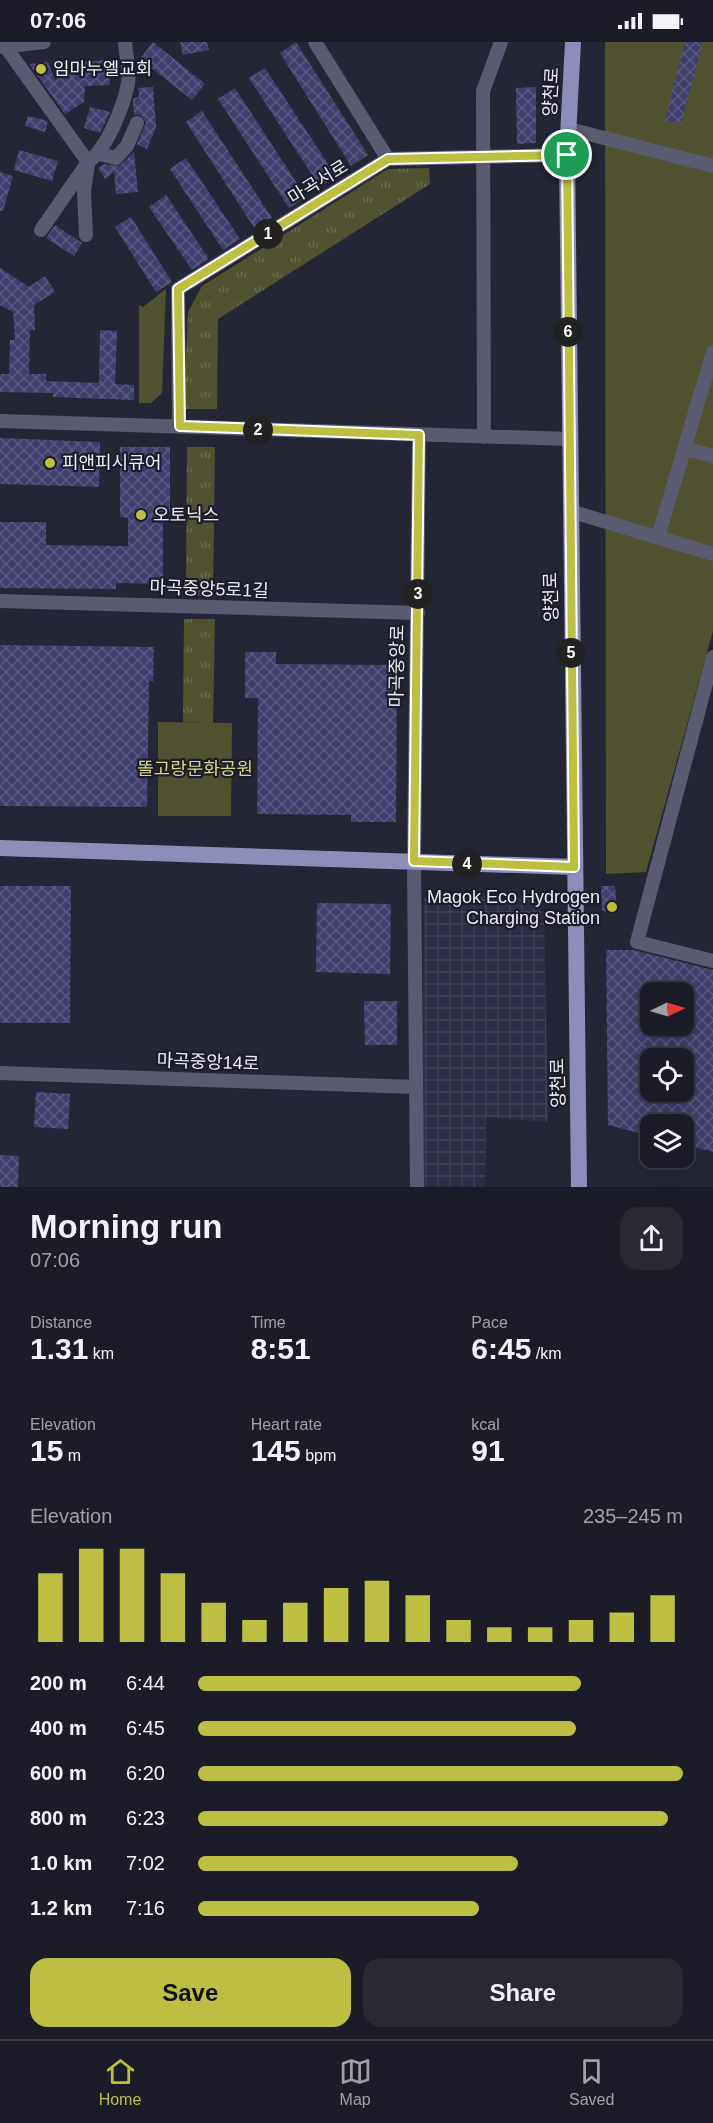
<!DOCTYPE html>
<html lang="en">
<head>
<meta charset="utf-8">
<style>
  :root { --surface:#1c1c28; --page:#292934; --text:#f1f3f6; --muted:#a0a1a8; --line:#3a3a45; --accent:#bdbf43 }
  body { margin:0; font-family:Arial,"Noto Sans KR",sans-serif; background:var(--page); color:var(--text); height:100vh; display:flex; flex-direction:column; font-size:22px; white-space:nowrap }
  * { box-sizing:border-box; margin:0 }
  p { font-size:20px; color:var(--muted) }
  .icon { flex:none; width:33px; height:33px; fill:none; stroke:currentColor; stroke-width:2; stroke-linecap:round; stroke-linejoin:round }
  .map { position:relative; height:1145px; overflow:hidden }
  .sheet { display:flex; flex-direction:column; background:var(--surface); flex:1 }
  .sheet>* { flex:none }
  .needle { width:39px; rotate:85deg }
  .fabs { position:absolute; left:640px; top:940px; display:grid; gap:12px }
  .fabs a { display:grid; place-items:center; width:54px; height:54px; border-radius:12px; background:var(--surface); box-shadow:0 3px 15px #0003,0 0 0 2px var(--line); font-size:30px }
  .pin { position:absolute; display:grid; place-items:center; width:51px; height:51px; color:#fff; margin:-26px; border:3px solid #fff; border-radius:50%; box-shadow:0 2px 6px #0007 }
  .km { position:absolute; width:30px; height:30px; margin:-15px; border-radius:50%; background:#222; color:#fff; font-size:16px; line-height:30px; text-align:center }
  .round { display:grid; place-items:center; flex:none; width:63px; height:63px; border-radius:18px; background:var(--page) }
  .overview { display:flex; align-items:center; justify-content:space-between; height:102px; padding:0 30px }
  h1 { font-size:33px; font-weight:600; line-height:45px }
  .metrics { display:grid; grid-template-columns:repeat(3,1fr); gap:9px; height:102px; padding:6px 30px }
  .metrics div { display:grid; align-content:center }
  .metrics b { font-size:30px; font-weight:600 }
  .metrics small { font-size:16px; font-weight:400 }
  .metrics p { font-size:16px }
  .chart { height:168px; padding:12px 30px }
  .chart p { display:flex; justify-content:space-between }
  .chart svg { width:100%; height:108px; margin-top:6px; stroke:var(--accent); stroke-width:6 }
  .action { display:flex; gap:12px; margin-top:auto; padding:12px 30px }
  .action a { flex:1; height:69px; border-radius:18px; background:var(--accent); color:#111; font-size:24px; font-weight:600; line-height:69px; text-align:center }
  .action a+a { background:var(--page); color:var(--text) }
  ul { padding:0 30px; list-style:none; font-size:20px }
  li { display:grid; grid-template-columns:96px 72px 1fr; align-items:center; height:45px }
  li i { height:15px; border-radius:8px; background:var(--accent) }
  .status { display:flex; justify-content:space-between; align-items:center; height:42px; padding:0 30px; background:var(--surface); direction:ltr }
  .status svg { height:16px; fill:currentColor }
  .menu { display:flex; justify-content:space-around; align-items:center; height:84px; border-top:2px solid var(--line); background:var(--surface); font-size:16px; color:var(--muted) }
  .menu a { display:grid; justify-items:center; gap:3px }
  .menu .on { color:var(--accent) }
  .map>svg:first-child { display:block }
  .industrial { fill:url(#industrial-grid) }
  .grass { fill:url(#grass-tufts) }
  .green { fill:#515330 }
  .building { fill:url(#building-cross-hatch); fill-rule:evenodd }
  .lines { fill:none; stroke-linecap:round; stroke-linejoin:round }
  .minor { stroke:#5a5b70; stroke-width:14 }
  .major { stroke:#8c8db9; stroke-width:16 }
  .route-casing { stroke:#fff; stroke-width:12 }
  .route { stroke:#bdbf43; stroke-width:8 }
  .poi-dot { fill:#bdbf43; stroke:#1c1c2b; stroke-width:2 }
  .labels { text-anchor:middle; stroke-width:4.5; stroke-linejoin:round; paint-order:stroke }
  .poi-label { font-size:18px; fill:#ecedf7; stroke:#1c1c2b; text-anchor:start }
  .street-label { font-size:18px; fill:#ecedf7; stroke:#1c1c2b }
  .park-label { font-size:18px; fill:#d6d984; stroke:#1c1c2b }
</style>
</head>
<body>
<div class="status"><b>07:06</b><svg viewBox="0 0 49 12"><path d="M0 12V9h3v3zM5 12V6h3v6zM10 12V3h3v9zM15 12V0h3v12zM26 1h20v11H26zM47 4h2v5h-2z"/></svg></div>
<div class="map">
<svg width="713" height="1145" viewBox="0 0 713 1145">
  <defs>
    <pattern id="industrial-grid" width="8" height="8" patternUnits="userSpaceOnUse" patternTransform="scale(1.5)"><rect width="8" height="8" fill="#2c2d43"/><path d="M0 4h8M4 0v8" fill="none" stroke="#404256"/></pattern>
    <pattern id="grass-tufts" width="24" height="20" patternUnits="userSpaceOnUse" patternTransform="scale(1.5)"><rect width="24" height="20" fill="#515330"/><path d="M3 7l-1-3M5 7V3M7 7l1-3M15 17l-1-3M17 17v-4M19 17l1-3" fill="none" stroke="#6a6c4f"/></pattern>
    <pattern id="building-cross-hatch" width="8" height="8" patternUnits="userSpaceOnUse" patternTransform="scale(1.5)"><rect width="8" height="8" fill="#3f3e6d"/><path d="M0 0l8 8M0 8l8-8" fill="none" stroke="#5b5a83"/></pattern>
  </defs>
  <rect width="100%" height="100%" fill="#252635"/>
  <path class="industrial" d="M431 852 526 855 544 871 548 1080 486 1075 485 1145 422 1144 424 858Z"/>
  <path class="grass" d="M429 126 430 142 218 277 217 367H184L188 270 202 244 388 127Z
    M187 405H215L213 554 186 553Z
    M184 577H215L213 681 183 680Z"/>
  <path class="green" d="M605 0H713V589L646 830 606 832Z
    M166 247 162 351 151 361H139V263L143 265Z
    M158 680 232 681 231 774H158Z"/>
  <path class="building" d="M153 0 205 42 192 58 140 17Z
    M180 0H207L209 8 183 13Z
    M296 0 368 113 351 124 280 11Z
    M685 0H703L681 82 665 78Z
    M108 18 110 43 85 44 84 60 65 72 29 22 48 20 55 38 67 30 77 34 76 20Z
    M265 26 336 134 320 145 249 36Z
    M153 45 156 85 147 107 137 102 146 81 141 73H134L133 59 134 56 139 55 138 46Z
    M536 45V101L517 102 516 46Z
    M235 46 306 155 289 166 218 57Z
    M90 65 110 70 100 91 84 86Z
    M202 69 272 176 255 187 186 80Z
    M28 74 48 79 45 90 25 84Z
    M19 108 58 119 52 139 14 128Z
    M134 110 138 150 116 152 114 130 105 137 98 126 104 122 119 124Z
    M186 116 240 197 223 208 170 127Z
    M0 130 13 134 3 169H0Z
    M166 153 209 217 192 228 149 165Z
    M131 175 172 240 156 250 115 185Z
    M55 183 82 201 74 214 46 196Z
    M0 226 29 245 45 234 55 250 34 263 35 288H30L29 332H46V339L99 341 100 288 117 289 115 342 134 343V358L53 355V351L0 350V332H9L10 298H15L13 270 0 263Z
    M0 396 100 400 99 445 0 442Z
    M120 405H170V470H163V542L116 541V547L0 546V480H46V503L128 504V476L120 475Z
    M0 603 154 605 153 639H149L147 765 0 764Z
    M245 610H276V622L392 623V641H397L396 780H351V773L257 772 258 656H245Z
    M0 844H71L70 981H0Z
    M601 844H615L617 869H602Z
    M317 861 391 862 390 932 316 930Z
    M606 908H634L713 928V1110L684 1102V1083H651V1094L608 1083ZM651 951H684V984H651ZM651 1017H684V1050H651Z
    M364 959H397V1003H365Z
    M36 1050 70 1052 68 1087 34 1085Z
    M0 1113 19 1114 18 1145H0Z"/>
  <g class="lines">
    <path class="minor" d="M315 0 388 117
      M5 4 88 120
      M0 5 44 0
      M569 87 713 124
      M99 112 116 116 127 104 137 81
      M41 188 88 120C107 107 123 65 128 42 130 30 126 13 125 0
      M86 193 84 149 88 122
      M0 379 569 397
      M179 384 178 247 388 117 567 113
      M484 395 483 49 501 0
      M686 407 713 414
      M570 469 713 512
      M658 495 713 310
      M0 559 418 571
      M713 615 637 900 713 919
      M0 1031 415 1045
      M417 1145 414 819 419 393"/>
    <path class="major" d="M573 0 567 113 579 1145
      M0 806 574 825"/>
  </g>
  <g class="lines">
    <g class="route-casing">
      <path id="route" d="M567 113 574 825 414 819 419 393 180 384 178 247 388 117Z"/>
    </g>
    <use href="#route" class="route"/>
  </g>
  <g class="poi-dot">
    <circle cx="41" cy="27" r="6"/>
    <circle cx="50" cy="421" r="6"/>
    <circle cx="141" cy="473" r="6"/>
    <circle cx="612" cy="865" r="6"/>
  </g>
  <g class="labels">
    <g class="poi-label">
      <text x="53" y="33">임마누엘교회</text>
      <text x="62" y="427">피앤피시큐어</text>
      <text x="153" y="479">오토닉스</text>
      <text x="600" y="861" text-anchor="end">Magok Eco Hydrogen<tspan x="600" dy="21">Charging Station</tspan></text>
    </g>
    <g class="street-label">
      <text transform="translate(551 50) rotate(-87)" y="6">양천로</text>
      <text transform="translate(318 140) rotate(-32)" y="6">마곡서로</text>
      <text transform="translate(209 547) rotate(2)" y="6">마곡중앙5로1길</text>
      <text transform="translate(551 555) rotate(-91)" y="6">양천로</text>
      <text transform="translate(397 624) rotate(-89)" y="6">마곡중앙로</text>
      <text transform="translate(208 1020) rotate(2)" y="6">마곡중앙14로</text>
      <text transform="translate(558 1041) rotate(-91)" y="6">양천로</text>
    </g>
    <g class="park-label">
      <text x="195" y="733">똘고랑문화공원</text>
    </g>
  </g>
</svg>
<div class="fabs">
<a><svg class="needle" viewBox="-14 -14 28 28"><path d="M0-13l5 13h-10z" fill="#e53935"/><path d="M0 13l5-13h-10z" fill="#a0a1a8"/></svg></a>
<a><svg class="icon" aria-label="locate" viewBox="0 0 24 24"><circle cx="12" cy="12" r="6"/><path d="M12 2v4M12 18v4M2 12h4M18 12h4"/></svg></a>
<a><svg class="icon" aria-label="layers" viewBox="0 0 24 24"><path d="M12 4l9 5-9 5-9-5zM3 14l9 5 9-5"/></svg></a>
</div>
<div class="pin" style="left:567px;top:113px;background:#1e9e55"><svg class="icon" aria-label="arrive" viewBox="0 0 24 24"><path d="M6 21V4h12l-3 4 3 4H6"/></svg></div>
<b class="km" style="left:268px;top:192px">1</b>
<b class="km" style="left:258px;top:388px">2</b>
<b class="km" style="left:418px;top:552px">3</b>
<b class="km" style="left:467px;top:822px">4</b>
<b class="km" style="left:571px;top:611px">5</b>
<b class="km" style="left:568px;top:290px">6</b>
</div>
<section class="sheet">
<div class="overview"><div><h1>Morning run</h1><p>07:06</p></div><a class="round"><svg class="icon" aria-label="share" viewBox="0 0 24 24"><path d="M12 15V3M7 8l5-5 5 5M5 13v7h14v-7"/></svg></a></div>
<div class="metrics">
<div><p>Distance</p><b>1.31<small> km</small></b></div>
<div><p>Time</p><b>8:51</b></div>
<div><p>Pace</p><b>6:45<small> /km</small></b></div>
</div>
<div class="metrics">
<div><p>Elevation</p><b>15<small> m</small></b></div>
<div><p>Heart rate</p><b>145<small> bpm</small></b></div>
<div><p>kcal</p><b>91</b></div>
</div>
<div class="chart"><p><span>Elevation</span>235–245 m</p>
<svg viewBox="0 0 160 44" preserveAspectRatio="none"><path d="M5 44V16M15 44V6M25 44V6M35 44V16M45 44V28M55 44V35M65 44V28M75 44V22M85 44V19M95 44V25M105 44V35M115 44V38M125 44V38M135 44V35M145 44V32M155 44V25"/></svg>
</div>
<ul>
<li><b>200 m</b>6:44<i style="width:79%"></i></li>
<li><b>400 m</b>6:45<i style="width:78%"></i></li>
<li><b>600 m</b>6:20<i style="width:100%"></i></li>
<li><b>800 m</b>6:23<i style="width:97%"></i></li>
<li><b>1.0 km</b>7:02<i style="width:66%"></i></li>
<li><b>1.2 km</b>7:16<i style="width:58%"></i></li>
</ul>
<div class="action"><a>Save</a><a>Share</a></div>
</section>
<nav class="menu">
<a class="on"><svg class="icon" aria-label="home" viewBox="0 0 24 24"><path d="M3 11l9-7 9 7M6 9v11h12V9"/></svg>Home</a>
<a><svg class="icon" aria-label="map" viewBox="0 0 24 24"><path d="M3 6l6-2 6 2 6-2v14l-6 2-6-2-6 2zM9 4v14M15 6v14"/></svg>Map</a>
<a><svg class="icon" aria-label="saved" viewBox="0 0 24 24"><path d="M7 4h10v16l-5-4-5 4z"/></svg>Saved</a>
</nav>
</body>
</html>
